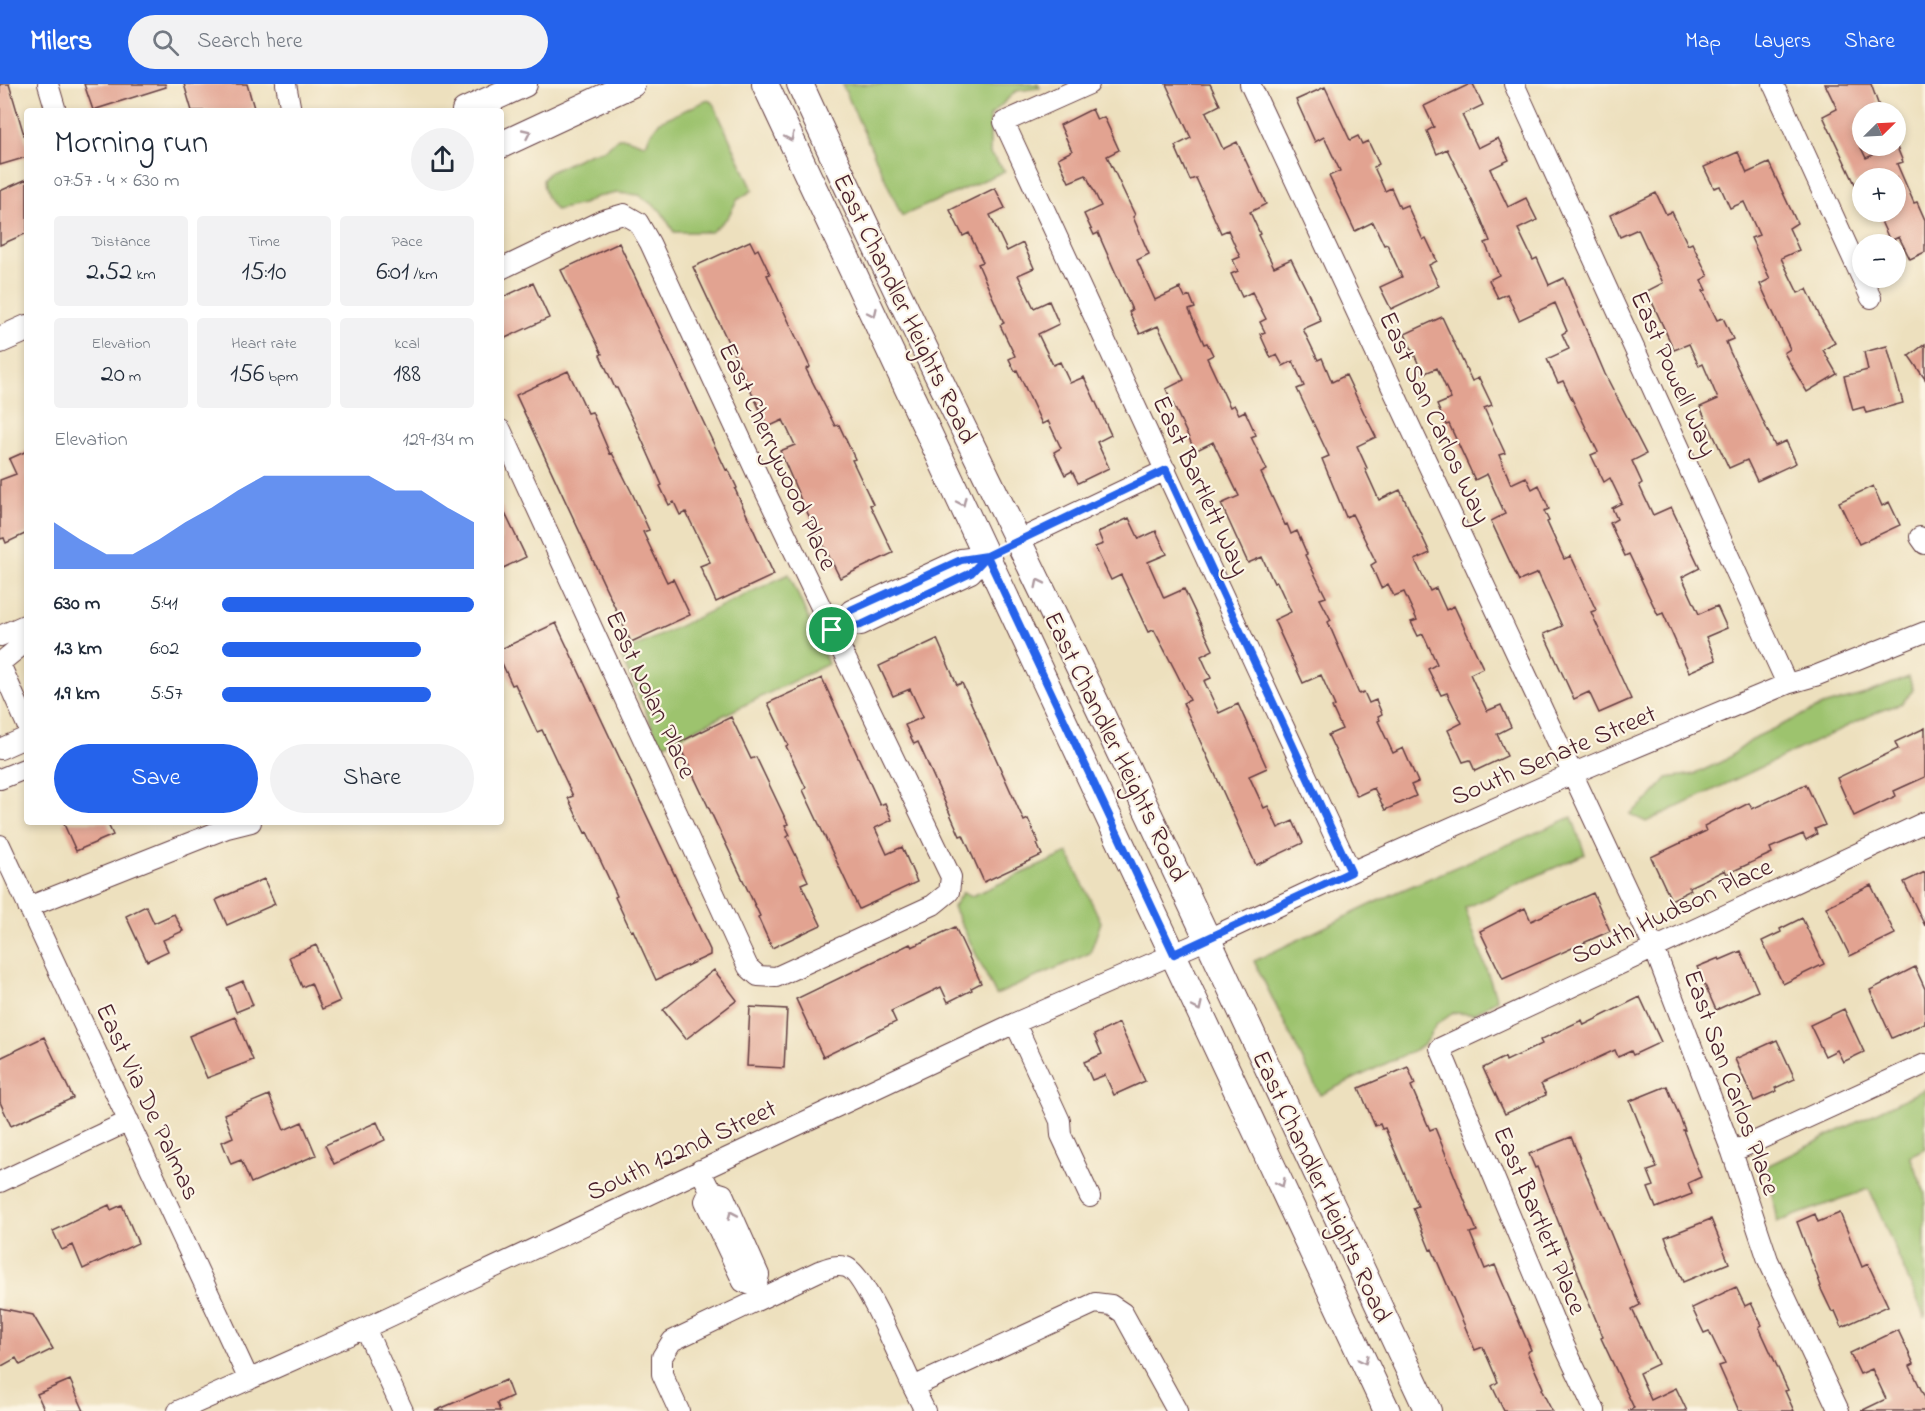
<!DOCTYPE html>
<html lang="en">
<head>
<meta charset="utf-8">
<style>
  :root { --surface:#fff; --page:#f2f2f3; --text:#1f2937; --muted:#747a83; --accent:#2563eb }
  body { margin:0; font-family:"Indie Flower",sans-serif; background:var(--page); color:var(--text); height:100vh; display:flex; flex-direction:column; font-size:22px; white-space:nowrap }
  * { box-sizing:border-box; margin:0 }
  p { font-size:20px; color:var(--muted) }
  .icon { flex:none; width:33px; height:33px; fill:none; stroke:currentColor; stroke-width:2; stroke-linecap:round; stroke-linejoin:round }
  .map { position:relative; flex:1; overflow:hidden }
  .side { position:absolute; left:24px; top:24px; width:480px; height:717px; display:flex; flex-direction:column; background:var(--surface); border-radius:6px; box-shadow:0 3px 9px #0003 }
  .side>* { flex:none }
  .needle { width:39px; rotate:66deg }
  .tools { position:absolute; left:1852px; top:18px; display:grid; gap:12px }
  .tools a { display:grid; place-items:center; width:54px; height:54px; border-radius:50%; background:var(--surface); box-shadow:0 3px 9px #0003; font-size:30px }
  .pin { position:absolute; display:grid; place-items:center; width:51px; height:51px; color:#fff; margin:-26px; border:3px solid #fff; border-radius:50%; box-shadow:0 2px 6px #0007 }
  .round { display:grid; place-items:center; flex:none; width:63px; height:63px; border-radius:32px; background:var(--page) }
  .headline { display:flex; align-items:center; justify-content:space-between; height:102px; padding:0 30px }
  h1 { font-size:33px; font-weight:600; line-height:45px }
  .stats { display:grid; grid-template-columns:repeat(3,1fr); gap:9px; height:102px; padding:6px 30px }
  .stats div { display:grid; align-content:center; border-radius:6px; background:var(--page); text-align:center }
  .stats b { font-size:26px; font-weight:600 }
  .stats small { font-size:16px; font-weight:400 }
  .stats p { font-size:16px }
  .chart { height:168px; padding:12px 30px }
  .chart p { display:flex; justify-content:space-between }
  .chart svg { width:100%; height:108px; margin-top:6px; fill:var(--accent); opacity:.7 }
  .primary-button { display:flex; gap:12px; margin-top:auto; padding:12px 30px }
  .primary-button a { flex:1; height:69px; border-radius:36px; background:var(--accent); color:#fff; font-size:24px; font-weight:600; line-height:69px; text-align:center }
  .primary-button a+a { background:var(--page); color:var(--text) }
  ul { padding:0 30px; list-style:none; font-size:20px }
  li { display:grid; grid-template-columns:96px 72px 1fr; align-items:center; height:45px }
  li i { height:15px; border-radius:8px; background:var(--accent) }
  header { display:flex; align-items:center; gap:36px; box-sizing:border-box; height:84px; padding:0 30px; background:var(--accent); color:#fff }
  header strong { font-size:28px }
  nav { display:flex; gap:33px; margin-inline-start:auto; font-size:21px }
  .search { width:420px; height:54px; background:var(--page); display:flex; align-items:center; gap:15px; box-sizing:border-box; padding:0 21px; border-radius:33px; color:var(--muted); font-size:22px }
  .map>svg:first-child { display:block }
  .green { fill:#9dc36e; stroke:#74714c; stroke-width:1.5 }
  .building { fill:#e2a391 }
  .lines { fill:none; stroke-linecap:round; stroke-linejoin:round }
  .minor-casing { stroke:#623c41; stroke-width:22 }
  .major-casing { stroke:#623c41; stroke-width:28 }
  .minor { stroke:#fff; stroke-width:20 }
  .major { stroke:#fff; stroke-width:26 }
  .oneway { stroke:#ae9aa0 }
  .route-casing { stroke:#fff; stroke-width:12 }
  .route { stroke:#2563eb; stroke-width:8 }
  .labels { text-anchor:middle; stroke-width:4.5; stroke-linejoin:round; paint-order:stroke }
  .street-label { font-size:26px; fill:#4a1f2b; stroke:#fcf5e5 }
</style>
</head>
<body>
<header>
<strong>Milers</strong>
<div class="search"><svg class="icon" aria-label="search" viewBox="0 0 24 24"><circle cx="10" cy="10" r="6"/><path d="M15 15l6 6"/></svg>Search here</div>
<nav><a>Map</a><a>Layers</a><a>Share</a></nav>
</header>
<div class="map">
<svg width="1925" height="1327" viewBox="0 0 1925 1327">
  <rect width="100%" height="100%" fill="#fcf5e5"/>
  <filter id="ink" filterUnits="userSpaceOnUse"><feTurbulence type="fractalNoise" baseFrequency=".0167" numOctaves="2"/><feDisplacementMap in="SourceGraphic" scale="12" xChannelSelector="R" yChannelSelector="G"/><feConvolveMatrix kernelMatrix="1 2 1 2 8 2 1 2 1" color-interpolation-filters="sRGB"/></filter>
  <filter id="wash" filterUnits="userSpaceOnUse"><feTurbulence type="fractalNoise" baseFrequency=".008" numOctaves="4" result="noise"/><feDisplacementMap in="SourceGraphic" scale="24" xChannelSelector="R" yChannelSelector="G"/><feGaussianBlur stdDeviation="1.35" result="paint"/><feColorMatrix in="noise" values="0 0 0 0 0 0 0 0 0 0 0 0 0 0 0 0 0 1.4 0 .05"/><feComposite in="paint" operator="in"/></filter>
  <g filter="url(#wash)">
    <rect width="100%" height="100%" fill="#ede0be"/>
    <path class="green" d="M842 0H1038L1040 4 1016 7 990 32V70L1005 87 902 132Z
      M708 16 713 19 753 106 737 116 728 133 711 148H674L661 127 639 111 617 109 596 113 583 120 556 126C548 118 543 107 543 96L548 89 588 70 606 65 618 54H626L644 60 647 58 650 50 660 37Z
      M789 490 828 580 661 662 620 570Z
      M1909 593 1913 606 1902 619 1873 630 1646 738 1630 730 1651 713 1667 694 1695 690 1725 676 1756 653 1822 622 1862 611Z
      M1572 733 1585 770 1465 824 1497 916 1473 930 1453 929 1436 941 1423 962 1320 1011 1254 877 1393 810Z
      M1068 769 1101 838 1090 869 996 911 953 823 963 808 972 812Z
      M1925 1005V1064L1910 1072 1925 1109V1234L1869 1105 1777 1138 1767 1082Z"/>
    <g id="blocks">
      <path class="building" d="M0 0H9L27 61V73L0 81Z
        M84 0H165L166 3 93 26Z
        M184 0H247L254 24 244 27H192Z
        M1166 0H1210L1220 21 1206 28 1223 65 1237 58 1266 120 1250 128 1260 150 1258 151 1274 183 1291 175 1309 211 1321 237 1303 245 1318 276 1322 274 1332 298 1346 291 1365 331 1376 353 1357 362 1367 384 1365 385 1379 416 1400 406 1430 469 1415 476 1430 507 1436 504 1446 526 1454 522 1483 584 1470 590 1487 627 1501 621 1511 643 1497 650 1507 672 1475 687 1470 676 1463 678 1448 646 1462 639 1447 609 1441 611 1428 585 1437 580 1423 550 1418 552 1411 538 1417 536 1404 508 1394 512 1388 500 1381 504 1371 481 1376 478 1352 430 1346 433 1322 375 1329 372 1297 305 1304 302 1293 277 1283 282 1277 271 1271 274 1260 250 1265 248 1260 238 1266 235 1252 208 1242 213 1231 190 1238 187 1233 176 1240 173 1228 146 1221 149 1196 94 1190 96 1175 62 1191 54Z
        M1470 0H1473L1483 21 1462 31 1478 64 1498 54 1509 76 1490 85 1508 123 1526 114 1537 136 1518 145 1533 176 1537 174 1549 201 1564 194 1605 290 1646 370 1632 377 1642 399 1639 401 1653 431 1671 423 1700 484 1682 493 1699 530 1717 522 1727 544 1706 553 1716 576 1689 588 1663 529 1658 531 1629 470 1625 472 1610 439 1617 435 1612 424 1622 419 1610 394 1604 398 1591 371 1598 368 1563 297 1558 299 1547 275 1569 265 1562 250 1567 247 1555 219 1519 236 1507 210 1498 214 1489 196 1499 191 1485 159 1490 157 1481 135 1447 65 1437 70 1427 47 1434 43 1424 22Z
        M1825 0H1871L1881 28H1863V40L1852 45 1866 74 1896 61 1903 78 1897 80 1914 119 1917 118 1925 136V168L1910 175 1899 153 1890 157 1880 135 1896 128V94H1863L1855 100 1823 32 1837 25Z
        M1325 3 1350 56 1358 52 1362 60 1368 57 1379 80 1374 83 1385 107 1391 104 1400 124 1407 121 1423 156 1426 154 1437 177 1429 181 1439 202 1391 225 1380 203 1402 193 1387 160 1384 161 1373 138 1355 147 1329 92 1340 87 1324 53 1315 58 1296 16Z
        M1092 25 1097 36 1104 33 1119 66 1107 72 1135 131 1133 133 1149 170 1137 176 1155 216 1180 204 1185 214 1190 212 1195 224 1189 226 1204 260 1207 259 1213 271 1207 274 1230 323 1234 321 1239 330 1245 327 1256 351 1251 353 1267 386 1261 389 1285 441 1287 440 1291 450 1297 447 1307 470 1305 471 1326 513 1320 515 1331 536 1328 538 1359 610 1364 608 1369 619 1376 616 1382 630 1378 632 1380 636 1378 637 1393 669 1403 664 1418 698 1411 701 1416 712 1385 726 1374 704 1357 712 1328 651 1342 645 1332 623 1335 622 1321 591 1303 599 1274 536 1291 528 1277 498 1274 499 1262 473 1248 479 1221 420 1239 412 1213 358 1195 367 1166 305 1184 296 1158 242 1140 250 1129 228 1132 226 1098 149 1094 151 1084 130 1101 122 1086 91 1069 98 1058 74 1072 67 1060 41Z
        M1738 68 1747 89 1769 79 1797 139 1789 144 1799 166 1781 174 1798 209 1807 205 1821 235 1835 259 1823 266 1837 290 1807 308 1784 269 1790 265 1760 200 1770 195 1751 154 1759 151 1744 118 1730 124 1720 102 1714 104 1704 83Z
        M27 95V149L0 161V107Z
        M995 104 1005 124 990 131 1007 167 1023 159 1034 184 1018 191 1034 224 1049 217 1059 240 1038 250 1053 281 1060 278 1070 299 1084 293 1111 351 1097 358 1109 384 1078 399 1072 387 1065 391 1054 368 1061 364 1048 337 1042 340 1017 286 1015 287 1009 275 1015 272 1000 241 1004 239 978 180 983 178 969 149 963 152 950 126Z
        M1656 109 1666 130 1672 128 1688 161 1692 159 1708 192 1701 196 1706 206 1703 207 1717 236 1723 234 1733 255 1726 258 1730 268 1775 362 1786 357 1796 379 1757 397 1747 376 1729 384 1711 346 1700 323 1718 315 1703 280 1699 282 1689 260 1674 266 1647 207 1663 199 1638 145 1620 153 1610 131Z
        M750 157 755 167 758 165 770 190 767 191 810 283 806 285 835 342 839 341 855 375 852 376 873 420 870 421 893 469 840 494 801 416 780 367 795 361 783 336 768 343 693 183Z
        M619 159 726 386 728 385 737 404 735 405 774 491 716 518 700 482 710 478 686 428 680 431 674 418 669 421 660 402 662 401 638 347 617 304H615L600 271 602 270 561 186Z
        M533 199 549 234 501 256V214Z
        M1442 233 1472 297 1479 294 1492 321 1484 324 1505 369 1499 371 1511 400 1526 393 1532 405 1539 401 1549 425 1544 427 1549 437 1547 438 1564 475 1571 472 1596 526 1591 528 1631 615 1599 629 1589 608 1574 615 1544 550 1562 542 1548 511 1538 489 1519 497 1491 437 1505 430 1487 390 1475 396 1449 340 1446 341 1437 321 1451 315 1437 284 1423 290 1405 250Z
        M1925 260V295L1909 272Z
        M1887 262 1903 319 1866 329 1864 323 1853 326 1844 292 1868 286 1864 268Z
        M568 287 588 329 592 328 610 370 612 369 633 411 649 446 643 448 667 498 673 495 690 531 631 558 516 311Z
        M27 367V449L6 459 4 454 0 455V396L16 390 9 375Z
        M1873 402 1882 422 1889 418 1900 441 1859 460 1839 418Z
        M501 421 526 473 501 485Z
        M1129 434 1139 455 1156 447 1167 470 1148 478 1164 514 1184 505 1213 566 1201 572 1211 594 1204 597 1219 629 1238 620 1267 684 1249 692 1264 724 1268 722 1278 744 1293 737 1303 759 1256 781 1183 619 1190 616 1176 588 1154 546 1148 548 1121 491 1111 496 1095 463 1103 460 1098 448Z
        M556 539 710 866V871L656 896 633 846 631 847 615 813 617 812 587 748 585 749 568 714 573 712 542 646 537 648 515 600 512 601 501 577V565Z
        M937 555 957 601 962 599 1024 737 1028 735 1039 759 1037 760 1042 771 984 798 963 751 960 752 918 658 914 660 905 641 923 633 910 605 893 612 879 582Z
        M822 594 880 721 885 719 892 736 875 744 887 770 902 763 917 798 859 825 803 706 806 704 786 662 788 661 768 619Z
        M731 633 751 675 756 673 788 740 785 741 790 751 787 753 808 797 801 800 821 841 772 864 758 833 760 832 678 659Z
        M1925 644V693L1894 707 1896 712 1854 732 1837 694 1898 665 1895 658Z
        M1806 700 1825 741 1815 745 1817 750 1806 756 1803 750 1770 764 1772 769 1727 790 1725 786 1689 803 1691 806 1671 816 1651 773 1706 747 1704 742 1749 719 1752 725Z
        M63 738H107L113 751 76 767Z
        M1925 788V842L1904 798Z
        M264 795 275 820 227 841 216 816Z
        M1871 801 1895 850 1850 872 1826 823Z
        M1593 809 1610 847 1503 895 1480 847 1525 824 1531 837Z
        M146 822 154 839 174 830 183 847 163 856 168 867 147 877 126 832Z
        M1802 834 1824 880 1783 900 1762 857 1781 848 1780 845Z
        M955 843 981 899 971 904 972 906 948 918 941 903 891 927 896 938 823 973 796 915 910 860 912 863Z
        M316 861 340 917 322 925 311 899 302 903 289 873Z
        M1741 867 1758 907 1716 926 1697 883 1719 874 1720 876Z
        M1915 883 1925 905V939L1892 954 1870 906Z
        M714 886 737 916 686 955 663 926Z
        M243 897 253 921 236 928 227 904Z
        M1640 913 1661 958 1633 971 1631 967 1618 973 1615 966 1541 1000 1546 1011 1505 1030 1483 984 1505 973 1506 977 1542 960 1540 956 1582 936 1584 941Z
        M750 923 787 925 784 984 747 982Z
        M1844 925 1864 968 1843 978 1837 966 1825 972 1810 941Z
        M235 933 253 976 207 994 189 952Z
        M1119 939 1145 997 1114 1011 1105 991 1092 996 1084 978 1102 970 1094 951Z
        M44 953 73 1014 11 1042 0 1018V974Z
        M1777 956 1795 995 1775 1004 1777 1007 1754 1017 1735 975Z
        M1408 983 1415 1000 1411 1002 1430 1046 1435 1044 1477 1147 1470 1149 1485 1185 1495 1181 1531 1266 1527 1268 1543 1304 1541 1305 1552 1327H1504L1492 1302 1498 1298 1483 1263 1475 1266 1432 1165 1430 1166 1413 1124 1418 1122 1385 1044 1382 1045 1380 1040 1375 1042 1359 1004Z
        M1667 1002 1685 1046H1683L1701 1093 1688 1099 1692 1110 1656 1124 1648 1104 1654 1102 1648 1087 1657 1084 1630 1017Z
        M269 1011 284 1046 302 1038 316 1071 251 1099 241 1076 231 1080 222 1058 233 1053 224 1030Z
        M377 1038 385 1056 334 1080 325 1061Z
        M1571 1053 1640 1221 1632 1225 1658 1280 1639 1289 1651 1316 1676 1304 1687 1327H1628L1634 1324 1601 1254 1603 1253 1579 1195 1580 1194 1556 1132 1537 1083 1535 1084 1529 1070Z
        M109 1121 111 1126 122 1121 138 1159 83 1185 73 1161 62 1166 53 1147Z
        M1840 1129 1862 1183 1868 1180 1888 1222 1842 1243 1835 1227 1832 1228 1820 1203 1821 1202 1797 1138 1815 1130 1818 1138Z
        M1711 1135 1729 1179 1683 1198 1665 1153Z
        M1736 1203 1745 1222 1751 1219 1762 1241 1759 1243 1788 1306 1785 1307 1794 1327H1739L1719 1282 1725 1280 1709 1247 1704 1249 1692 1224Z
        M0 1224 33 1231 53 1265 20 1281 16 1274 0 1283Z
        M1898 1246 1914 1280 1910 1282 1925 1314V1327H1861L1886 1315 1872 1285 1860 1290 1850 1269Z
        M70 1296 84 1327H45L37 1310Z
        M506 1296 512 1312 497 1319 500 1327H435Z"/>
    </g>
  </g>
  <g filter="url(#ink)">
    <use href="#blocks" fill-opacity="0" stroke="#623c41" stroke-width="1.5"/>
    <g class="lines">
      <g class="minor-casing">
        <path id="minor" d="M48 0 56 27
          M286 0 291 27
          M1089 0 1004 38 1351 788
          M1250 0 1654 864 1732 1068 1768 1176 1839 1327
          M1514 0 1787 600
          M1773 0 1871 214
          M501 185 603 136 624 130 638 138 650 159 765 407 951 793 949 808 933 821 776 893 758 892 748 883 501 346
          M1920 453 1925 460
          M1019 456 1166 386
          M832 546 851 526 961 475 987 472
          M832 546 861 541 971 489 987 472
          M0 552 27 540
          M0 579 27 557
          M0 580 27 641
          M0 665 27 653
          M0 695 27 684
          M0 761 249 1296
          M28 823 227 744 251 738
          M1015 939 1060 1037 1061 1051 1090 1113
          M1732 1068 1925 980
          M700 1086 710 1106 705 1117 743 1198 756 1203 761 1214
          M0 1098 129 1037
          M710 1106 723 1110 759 1191 756 1203
          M365 1244 403 1327
          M178 1327 365 1244 1015 939 1208 855 1351 788 1574 689 1787 600 1815 592 1925 548
          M679 1327 662 1290V1273L672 1257 819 1187C828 1184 836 1180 846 1183 865 1189 902 1281 913 1303
          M925 1327 913 1303 1095 1219 1111 1221 1123 1229 1177 1327
          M1595 1327 1564 1261 1440 964 1925 738"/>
      </g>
      <g class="major-casing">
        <path id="major" d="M765 0 1387 1327
          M800 0C888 195 985 386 1077 579 1196 827 1311 1078 1428 1327
          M465 27 524 0
          M501 61 632 0
          M0 256 27 244"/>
      </g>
      <use href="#minor" class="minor"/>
      <use href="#major" class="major"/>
    </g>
    <defs><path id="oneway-chevron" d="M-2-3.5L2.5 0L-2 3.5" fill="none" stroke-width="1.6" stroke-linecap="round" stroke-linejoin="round" transform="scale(1.5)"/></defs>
    <g class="oneway">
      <use href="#oneway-chevron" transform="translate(527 49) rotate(-25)"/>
      <use href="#oneway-chevron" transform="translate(790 53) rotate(65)"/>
      <use href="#oneway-chevron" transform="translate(873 229) rotate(65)"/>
      <use href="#oneway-chevron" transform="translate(962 418) rotate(65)"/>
      <use href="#oneway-chevron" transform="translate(1039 499) rotate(-116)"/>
      <use href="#oneway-chevron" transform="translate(1198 923) rotate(65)"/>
      <use href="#oneway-chevron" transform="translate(1281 1099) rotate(65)"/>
      <use href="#oneway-chevron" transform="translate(732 1131) rotate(-114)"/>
      <use href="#oneway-chevron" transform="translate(1364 1276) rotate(65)"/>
    </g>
  </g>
  <g class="lines" filter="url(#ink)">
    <g class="route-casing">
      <path id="route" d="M832 546 861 541 971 489 987 472 1174 870 1351 788 1166 386 987 472 961 476 851 526 832 546"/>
    </g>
    <use href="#route" class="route"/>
  </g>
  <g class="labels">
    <g class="street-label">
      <text transform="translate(906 224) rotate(64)" y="9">East Chandler Heights Road</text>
      <text transform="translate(1675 289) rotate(66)" y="9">East Powell Way</text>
      <text transform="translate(1436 333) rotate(65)" y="9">East San Carlos Way</text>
      <text transform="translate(779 372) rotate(65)" y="9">East Cherrywood Place</text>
      <text transform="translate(1202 401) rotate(65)" y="9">East Bartlett Way</text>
      <text transform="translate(652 610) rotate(65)" y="9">East Nolan Place</text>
      <text transform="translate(1117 662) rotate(64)" y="9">East Chandler Heights Road</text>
      <text transform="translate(1553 670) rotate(-23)" y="9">South Senate Street</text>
      <text transform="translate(1671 826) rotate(-25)" y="9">South Hudson Place</text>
      <text transform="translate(1733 998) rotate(70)" y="9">East San Carlos Place</text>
      <text transform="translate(149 1017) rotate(65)" y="9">East Via De Palmas</text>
      <text transform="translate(681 1065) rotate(-25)" y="9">South 122nd Street</text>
      <text transform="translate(1323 1102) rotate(65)" y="9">East Chandler Heights Road</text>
      <text transform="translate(1541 1136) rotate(67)" y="9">East Bartlett Place</text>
    </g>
  </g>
</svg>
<div class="tools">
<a><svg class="needle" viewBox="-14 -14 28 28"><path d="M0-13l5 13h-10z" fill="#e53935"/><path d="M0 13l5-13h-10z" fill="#747a83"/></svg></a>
<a>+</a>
<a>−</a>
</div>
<div class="pin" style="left:832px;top:546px;background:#1e9e55"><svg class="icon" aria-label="arrive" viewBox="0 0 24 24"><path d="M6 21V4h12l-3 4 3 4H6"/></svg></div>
<section class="side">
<div class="headline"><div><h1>Morning run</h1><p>07:57 · 4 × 630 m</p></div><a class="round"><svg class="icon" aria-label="share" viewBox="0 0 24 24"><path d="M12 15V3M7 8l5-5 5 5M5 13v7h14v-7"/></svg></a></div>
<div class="stats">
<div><p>Distance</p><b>2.52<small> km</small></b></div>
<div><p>Time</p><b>15:10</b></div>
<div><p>Pace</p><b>6:01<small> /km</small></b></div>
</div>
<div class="stats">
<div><p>Elevation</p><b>20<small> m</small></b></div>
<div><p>Heart rate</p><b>156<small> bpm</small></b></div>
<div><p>kcal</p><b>188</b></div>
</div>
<div class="chart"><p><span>Elevation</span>129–134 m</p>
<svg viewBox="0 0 160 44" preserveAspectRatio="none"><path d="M0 44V25L10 32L20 38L30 38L40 32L50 25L60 19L70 12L80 6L90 6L100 6L110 6L120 6L130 12L140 12L150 19L160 25V44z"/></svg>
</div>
<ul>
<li><b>630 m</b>5:41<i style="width:100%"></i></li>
<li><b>1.3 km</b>6:02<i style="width:79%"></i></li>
<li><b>1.9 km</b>5:57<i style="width:83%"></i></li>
</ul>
<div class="primary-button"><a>Save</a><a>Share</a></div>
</section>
</div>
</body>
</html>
